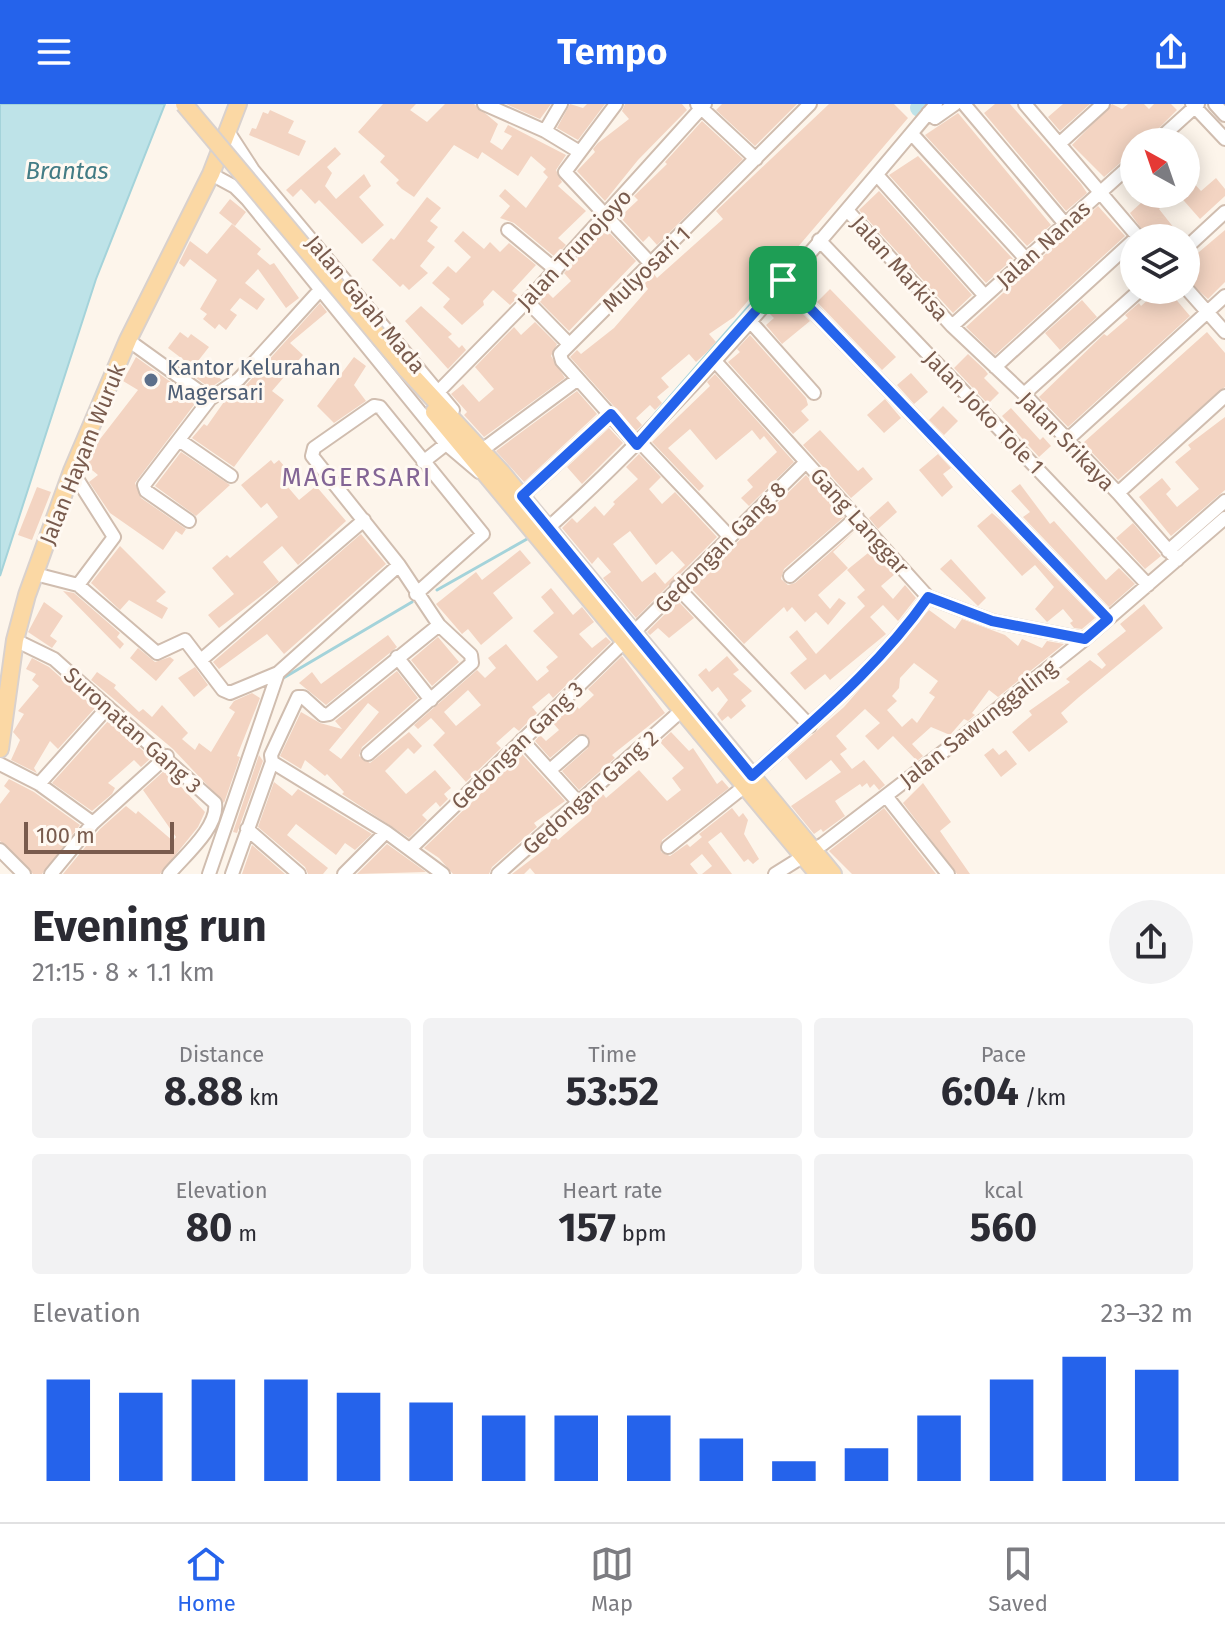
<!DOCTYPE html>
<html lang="en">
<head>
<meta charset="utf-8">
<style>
  :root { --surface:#fff; --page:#f2f2f3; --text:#2b2b33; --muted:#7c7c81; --line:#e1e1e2; --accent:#2563eb }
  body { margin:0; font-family:"Fira Sans",sans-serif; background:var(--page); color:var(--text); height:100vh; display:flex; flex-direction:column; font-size:30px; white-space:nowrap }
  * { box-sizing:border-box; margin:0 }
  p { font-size:26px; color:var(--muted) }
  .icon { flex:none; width:44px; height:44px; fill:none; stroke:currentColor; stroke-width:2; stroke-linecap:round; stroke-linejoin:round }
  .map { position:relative; height:770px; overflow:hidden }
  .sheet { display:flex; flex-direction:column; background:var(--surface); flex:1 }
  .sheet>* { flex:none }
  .needle { width:52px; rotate:320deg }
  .fabs { position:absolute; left:1120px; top:24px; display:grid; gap:16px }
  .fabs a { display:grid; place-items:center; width:80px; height:80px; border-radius:50%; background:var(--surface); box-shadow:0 4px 20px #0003; font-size:40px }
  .scale { position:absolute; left:24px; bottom:20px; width:150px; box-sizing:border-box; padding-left:8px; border:4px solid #795b4d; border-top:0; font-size:22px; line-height:28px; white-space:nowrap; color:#795b4d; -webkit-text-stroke:6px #fff9f2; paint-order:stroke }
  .pin { position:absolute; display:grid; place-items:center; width:68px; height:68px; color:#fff; margin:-34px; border-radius:16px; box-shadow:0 4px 12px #0006 }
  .round { display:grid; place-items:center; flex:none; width:84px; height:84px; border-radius:42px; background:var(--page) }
  .headline { display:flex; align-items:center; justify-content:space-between; height:136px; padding:0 32px }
  h1 { font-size:44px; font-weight:700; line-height:60px }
  .stats { display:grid; grid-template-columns:repeat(3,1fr); gap:12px; height:136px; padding:8px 32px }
  .stats div { display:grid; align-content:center; border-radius:8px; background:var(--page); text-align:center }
  .stats b { font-size:40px; font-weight:700 }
  .stats small { font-size:22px; font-weight:400 }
  .stats p { font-size:22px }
  .chart { height:224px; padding:16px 32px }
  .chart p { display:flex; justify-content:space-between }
  .chart svg { width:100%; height:144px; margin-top:8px; stroke:var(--accent); stroke-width:6 }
  header { display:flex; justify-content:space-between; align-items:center; height:104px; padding:0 32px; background:var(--accent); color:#fff; font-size:36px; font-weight:700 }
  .tabs { display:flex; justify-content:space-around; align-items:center; height:112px; border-top:2px solid var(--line); background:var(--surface); font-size:22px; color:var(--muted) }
  .tabs a { display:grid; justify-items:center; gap:4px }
  .tabs .active { color:var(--accent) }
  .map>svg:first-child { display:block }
  .water { fill:#bee3e8; stroke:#a4d3da; stroke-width:2 }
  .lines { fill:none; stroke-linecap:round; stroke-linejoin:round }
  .stream { stroke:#a4d3da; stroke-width:3 }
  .river { stroke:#bee3e8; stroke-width:18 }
  .building { fill:#f3d4c2; fill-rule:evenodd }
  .minor-casing { stroke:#d0bdaf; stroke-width:16 }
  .major-casing { stroke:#d9d1cd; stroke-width:20 }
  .minor { stroke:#fff; stroke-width:12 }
  .major { stroke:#fbd8a4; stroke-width:16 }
  .major-bridge-casing { stroke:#d9d1cd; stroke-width:20; stroke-linecap:butt }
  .major-bridge { stroke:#fbd8a4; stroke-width:16 }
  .route-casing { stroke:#fff; stroke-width:16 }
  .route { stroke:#2563eb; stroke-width:10 }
  .service-dot { fill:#5c6f8a; stroke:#fff9f2; stroke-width:3 }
  .labels { text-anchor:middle; stroke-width:6; stroke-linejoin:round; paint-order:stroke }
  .street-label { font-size:22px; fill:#795b4d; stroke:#fff9f2 }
  .service-label { font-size:22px; fill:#4e5e75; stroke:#fff9f2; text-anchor:start }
  .water-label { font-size:24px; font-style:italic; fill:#437c85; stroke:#fff9f2 }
  .quarter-label { font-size:26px; letter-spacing:2px; fill:#836595; stroke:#fff9f2 }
</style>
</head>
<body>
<header><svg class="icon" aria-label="menu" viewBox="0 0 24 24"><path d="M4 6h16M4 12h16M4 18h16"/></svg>Tempo<svg class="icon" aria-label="share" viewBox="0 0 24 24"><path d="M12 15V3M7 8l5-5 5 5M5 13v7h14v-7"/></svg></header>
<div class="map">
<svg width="1225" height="770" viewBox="0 0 1225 770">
  <rect width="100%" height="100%" fill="#fdf5eb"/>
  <path class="water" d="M0 0H165L96 175 0 472Z"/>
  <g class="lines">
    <path class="stream" d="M643 324 797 147
      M437 486 527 435
      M280 576 412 498"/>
    <path class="river" d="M919 4 923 0"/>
  </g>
  <path class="building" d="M383 0H416L410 6 427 18 445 0H474L498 20 490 38 502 46 512 32 504 28 508 21 566 51 556 66 562 78 558 82 586 107 558 134 566 141 555 153 514 119 500 114 510 102 499 92 505 85 526 104 548 73 543 68 546 65 531 52 518 72 482 48 478 55 454 41 414 93 402 85 396 79 399 76 380 58 385 52 358 28Z
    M506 0H551L540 15Z
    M570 0 583 4 587 0H605L578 36 557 24Z
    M625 0H682L687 6 638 56 605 97 577 67 595 48 593 45 598 39 629 15 622 7Z
    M722 0H797L755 42 716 6Z
    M829 0H894L908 14 797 144 788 152 784 148 772 159 774 161 761 173 764 176 750 188 753 191 734 213 709 230 716 238 706 249 696 258 689 250 661 274 669 283 657 293 662 299 655 306 650 301 636 314 642 321 636 327 570 253 577 246 581 250 614 224 648 185 644 180 654 170 657 174 723 115 716 107Z
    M995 0H1010L1081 80 1087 89 1066 107 984 9Z
    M1063 0H1090L1060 27 1048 13Z
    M1112 0 1122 5 1128 0H1144L1149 5 1154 0H1171L1177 6 1145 38H1134V47L1104 73 1072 41Z
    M270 6 294 17 288 29 306 37 299 52 249 31 252 24 256 25 263 8 268 10Z
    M958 9 1051 121 1027 142 925 31Z
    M702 17 743 55 657 141 649 132 643 138 620 113 638 96 634 92 667 60 665 58Z
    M335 43 341 50 327 63 332 69 325 82 336 95 364 70 371 82 359 93 384 121 362 140 319 96 315 100 301 85 293 93 286 86Z
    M918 52 1013 155 986 179 889 71Z
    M1216 74 1225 85V92L1200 115 1178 90H1186V80L1191 76 1201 87Z
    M879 87 972 191 953 209 859 106Z
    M1135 90H1146L1149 94 1154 90H1176L1159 105 1174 124 1168 129 1173 134H1148L1130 109 1142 98Z
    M427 93 441 104 430 117 438 123 427 137 435 143 420 162 428 169 409 186 403 180 400 183 372 156 391 134 394 136Z
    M230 95 246 108 235 122 219 109Z
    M1098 102 1125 132 995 251 966 223Z
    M232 120 261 145 257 150 270 161 274 159 299 194 286 204 258 165 245 179 265 195 257 206 240 194 230 206 237 211 226 226 219 220 215 225 203 215 207 210 200 205 217 176 190 155 184 163 179 159 190 137 207 150Z
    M605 124 636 157 569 227 539 197 547 188 553 194 571 177 564 169Z
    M1225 126V178L1208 195 1186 175V159Z
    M463 127 484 145 490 138 500 148 509 139 536 161 512 187 519 192 510 201 493 186 483 197 484 201 462 221 443 203 450 195 432 179 448 162 456 169 471 153 454 137Z
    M830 185 896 253 882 266 817 198Z
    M1159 186H1168L1190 212 1068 323 1039 293 1104 230 1107 232 1128 214 1125 211 1139 199 1141 202Z
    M785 192 810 217 782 240 766 221 774 214 769 209Z
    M1082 196 1097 213 1060 246 1045 229Z
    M320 199 327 208 290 239 303 251 272 287 284 296 234 363 192 334 204 320 207 322 226 295 246 281Z
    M421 202 452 230 448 233 459 244 462 241 466 246 448 265 405 217Z
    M535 218 557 240 551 252 565 274 484 333 464 311 467 308 451 290 463 280 479 298 494 285 475 263 514 223 521 231Z
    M180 228 188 234 191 230 209 243 198 257 222 276 210 284 185 266 189 260 168 244Z
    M1207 228 1225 249V283L1118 376 1083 339Z
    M750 231 806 294 808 301 801 307 809 316 793 330 728 258 740 248 737 245Z
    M968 250 985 266 988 270 984 274 999 289 988 300 954 264Z
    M136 253 197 297 135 379 141 394 186 425 182 431 176 427 163 446 110 409 89 378 98 371 86 361 97 339 138 286 123 277Z
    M354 253 366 262 354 281 366 297 334 319 317 302Z
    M911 269 928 288 914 300 897 281Z
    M715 270 794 358 749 402 741 394 753 383 747 376 777 348 764 332 760 336 752 326 716 356 690 325 668 344 704 382 699 387 652 338 710 282 707 278Z
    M577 287 597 310 524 378 496 347Z
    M885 295 901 314 884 329 867 311Z
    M943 302 958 317 944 331 929 316Z
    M1011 304 1040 336 1043 333 1051 342 1039 353 1002 312Z
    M1225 313V386L1171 432 1139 393 1162 374 1171 385 1166 390 1177 403 1199 385 1175 358 1191 345 1188 341Z
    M609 324 623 339 582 380 567 363Z
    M820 326 858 367 863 363 873 375 851 394 803 341Z
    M181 348 230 381 196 412 155 382Z
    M639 350 661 373 649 385 662 400 675 388 717 433 636 514 603 474 611 468 598 453 592 460 562 424 572 414 577 419 595 402 604 412 615 400 613 398 638 375 626 363ZM630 427 656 461 672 447 685 461 665 480 655 468 642 478 613 440Z
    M938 350 951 364 943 370 953 383 942 393 919 366Z
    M271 356 274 360 279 356 296 376 287 382 299 396 316 382 346 417 298 461 282 442 263 458 279 478 219 524 208 511 234 490 212 464 227 451 230 454 278 413 267 399 261 404 241 381Z
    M806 371 844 413 784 465 781 475 788 481 795 479 856 426 833 448 848 464 818 491 830 505 839 494 846 499 828 521 816 508 805 518 792 503 787 508 784 503 744 540 691 484Z
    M1020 380 1050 420 1054 417 1106 476 1119 464 1135 480 1109 503 1023 413 1030 408 1011 387Z
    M37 383 51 388 32 436 18 431Z
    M888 397 897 408 878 425 869 414Z
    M992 409 1000 416 1095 514 1082 525 1074 524 1070 519 1073 517 1063 505 1047 518 1035 505 1054 483 1035 461 1022 472 977 422Z
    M1133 419 1161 452 1145 465 1116 434Z
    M361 430 386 460 284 550 267 530 219 565 213 558Z
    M120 442 166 488 156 497 168 504 162 515 129 496 120 506 91 479Z
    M873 445 895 470 881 482 893 495 905 481 916 494 898 517 883 501 870 513 886 530 830 576 825 570 805 586 790 569 807 555 789 533 797 526 816 550 865 502 857 493 865 486 847 466Z
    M520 446 531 459 493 489 513 514 481 541 468 525 462 530 436 500 476 468 482 476Z
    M951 455 986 494 978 502 940 465Z
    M551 484 573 511 582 503 594 518 579 530 592 544 606 533 611 538 553 594 549 589 532 603 537 609 519 627 514 623 496 639 501 644 466 678 433 641 445 629 431 614 418 625 414 621 477 566 485 574 496 564 488 554 506 540 537 577 549 567 546 563 558 553 533 527 554 509 541 493ZM468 586 481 601 456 622 444 608Z
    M63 487 74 489 120 529 117 533 124 540 120 545Z
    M678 497 694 514 669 534 658 524 650 531 647 528Z
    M44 498 63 512 50 532 57 537 52 544 28 528Z
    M1144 500 1163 524 1079 593 1061 609 1068 618 1029 648 1012 628 1032 611 1029 607 1070 578 1066 575 1090 556 1102 565 1106 561 1097 550 1126 527 1120 520Z
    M929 506 955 525 962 515 1005 531 1018 542 1022 535 1042 544 1047 537 1064 540 998 593 989 586 972 609 975 611 968 617 964 615 950 631 931 623 912 640 923 652 917 657 893 632 878 646 865 632 880 619 865 605 836 632 847 645 840 650 852 665 864 656 885 681 879 686 874 680 870 684 867 679 862 683 860 680 835 697 845 712 823 728 821 725 814 730 791 702 841 668 831 656 806 676 787 653 844 603ZM914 559 938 577 929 589 935 593 917 619 912 614 902 623 887 606 897 597 892 592 899 584 900 574Z
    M388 531 397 543 326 601 299 579 312 568 321 580Z
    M438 533 459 558 432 582 411 556Z
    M138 544 155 558 170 553 174 556 156 577 130 554Z
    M622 552 665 609 612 651 615 654 579 686 562 667 588 644V632L577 631 550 654 535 637 540 631 546 637 559 626 553 619 574 599 579 605 594 591 588 585Z
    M727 552 739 566 733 570 752 587 741 596 746 602 731 615 728 612 722 617 717 610 728 596 718 583 712 588 698 571 706 564 709 568Z
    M32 554 49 563 95 604 58 645 50 637 34 664 37 669 11 656 20 636 13 628 24 610 18 607 39 582 32 576 36 570 26 565Z
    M195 563 208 581 194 593 178 574Z
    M397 567 418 594 362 643 359 652 370 659 409 628 422 642 414 650 408 644 385 667 406 690 435 666 451 684 444 690 448 695 440 703 436 698 422 711 427 716 409 734 342 690 344 688 327 670 325 672 305 656 301 665 280 652 301 608 320 619 342 625 335 617ZM368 599 379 608 341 655 329 646Z
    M97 568 116 581 114 584 139 608 143 605 152 613 162 601 188 629 182 635 195 646 199 639 211 648 235 608 229 604 234 597 252 589 260 594 237 652 240 653 224 699 173 645 91 576Z
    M109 616 151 654 141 663 134 656 108 679 115 684 112 690 92 707 52 679Z
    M671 628 689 647 693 644 717 680 722 676 729 684 662 736 661 748 670 752 687 740 690 743 702 733 699 730 732 704 739 713 743 709 748 716 744 730 759 755 753 760 748 755 744 758 721 728 708 738 732 770H702L712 762 702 750 690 760 698 770H535L530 764 524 770H512L549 742 547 739 554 732 558 736 574 722 585 713 581 708 587 703 603 690 606 694 639 666 667 697 681 686 672 674 684 664 660 638Z
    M993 644 999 651 1006 646 1017 660 1001 673 984 651Z
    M522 650 565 697 534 719 537 723 492 763 489 770H453L439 754 424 744Z
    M259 651 263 657 237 729 233 728Z
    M165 666 205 708 198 723 160 770H63L100 725 126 702 136 710 138 707 173 737 176 733 143 686Z
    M9 675 34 688 80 721 42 770H33L0 737V700L10 687 4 682Z
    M274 678 292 692 298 685 372 730 355 746 345 739 336 751 296 720 287 731 328 764 323 770H308L305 763 258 723Z
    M923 679 951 718 940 727 970 770H957L903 699Z
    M884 704 936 770H852L829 747Z
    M387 740 426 768 357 770Z
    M252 741 285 770H242Z"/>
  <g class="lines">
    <g class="minor-casing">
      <path id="minor" d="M484 0 545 27 578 47
        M616 0 565 68 652 161
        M697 0 756 55
        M964 0 1065 120
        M1025 0 1139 134
        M1192 0 1225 35
        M1215 0 1225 11
        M928 9 935 14 955 0
        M545 27 561 0
        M229 29 253 66 453 306
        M912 30 1026 155
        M1156 38 1198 0
        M1059 40 1103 0
        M211 70 235 83 247 95 446 340 479 368
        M877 71 985 192
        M847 106 952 222 1024 290 1118 389 1177 456
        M508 126 556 166
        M819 136 1148 481
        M1186 144 1225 108
        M783 176 1108 515
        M1186 184 1225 228
        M527 197 569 240
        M749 216 814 289
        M952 222 1134 58
        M128 236 210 295
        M714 256 928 493 992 517 1085 535
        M995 263 1134 136
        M439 287 527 197 705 0
        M1024 290 1140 186
        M179 336 231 372
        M1067 336 1225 192
        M640 338 729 432
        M637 341 562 257 560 250 810 0
        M482 346 578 275
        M423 358 446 340
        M72 367 114 433 78 481
        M1118 389 1225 292
        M522 392 611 310
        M189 417 146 387 144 381 210 295 239 275 320 186
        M548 424C690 296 813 146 936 0
        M1168 447 1225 397
        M35 470 78 481 157 549 185 536 223 586 230 589 278 569 399 461
        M790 472 857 413
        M677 483 810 622
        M634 528 806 358
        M15 536 54 555 215 699C219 723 183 753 169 770
        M397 553 431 596
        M201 556 364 416
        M522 636 579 699
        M368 650 472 559 471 551 439 521 399 461 312 352 314 344 374 302 380 303 483 430 416 490
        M272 658 386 728 443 770
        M0 660 39 680 93 719
        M550 666 582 638
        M752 672C815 615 879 563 928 493
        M39 680 108 603
        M886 692 948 770
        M247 725 299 770
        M668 743 745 682
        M410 745 625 537
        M0 746 24 770
        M51 770 93 719 167 652
        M209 770 278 569
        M232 770 272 658 271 651 298 593H303L323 611 329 610 439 521
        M344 770 386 728
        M498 770 682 606
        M775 770 823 740 956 638 1085 535 1225 414"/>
    </g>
    <g class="major-casing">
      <path id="major" d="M406 265 503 370 833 770
        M434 308 818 770
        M0 645 15 536 27 491 72 367 128 236 211 70 238 0"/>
    </g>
    <use href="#minor" class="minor"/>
    <use href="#major" class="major"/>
    <g class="major-bridge-casing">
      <path id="major-bridge" d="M184 0 406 265"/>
    </g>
    <use href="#major-bridge" class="major-bridge"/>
  </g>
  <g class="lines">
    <g class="route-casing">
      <path id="route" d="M783 176 1108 515 1085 535 992 517 928 493C879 563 815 615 752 672L522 392 611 310 637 341Z"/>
    </g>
    <use href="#route" class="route"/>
  </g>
  <circle class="service-dot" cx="151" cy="276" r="8"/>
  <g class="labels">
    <g class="street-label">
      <text transform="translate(1043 140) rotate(-42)" y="8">Jalan Nanas</text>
      <text transform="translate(574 145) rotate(-47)" y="8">Jalan Trunojoyo</text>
      <text transform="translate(900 164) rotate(48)" y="8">Jalan Markisa</text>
      <text transform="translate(646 165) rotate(-44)" y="8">Mulyosari 1</text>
      <text transform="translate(366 200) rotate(50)" y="8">Jalan Gajah Mada</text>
      <text transform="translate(984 308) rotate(46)" y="8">Jalan Joko Tole 1</text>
      <text transform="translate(1067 337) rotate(46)" y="8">Jalan Srikaya</text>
      <text transform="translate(82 350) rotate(-68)" y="8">Jalan Hayam Wuruk</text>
      <text transform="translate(860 417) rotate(48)" y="8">Gang Langgar</text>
      <text transform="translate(720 443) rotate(-45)" y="8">Gedongan Gang 8</text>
      <text transform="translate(978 619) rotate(-38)" y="8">Jalan Sawunggaling</text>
      <text transform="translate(133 626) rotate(42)" y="8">Suronatan Gang 3</text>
      <text transform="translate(517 641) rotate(-44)" y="8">Gedongan Gang 3</text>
      <text transform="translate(590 688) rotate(-42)" y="8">Gedongan Gang 2</text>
    </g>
    <g class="service-label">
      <text x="167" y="271">Kantor Kelurahan<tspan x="167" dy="25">Magersari</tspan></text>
    </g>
    <g class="water-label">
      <text x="67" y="75">Brantas</text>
    </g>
    <g class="quarter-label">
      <text x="357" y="382">MAGERSARI</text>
    </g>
  </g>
</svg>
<div class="fabs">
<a><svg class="needle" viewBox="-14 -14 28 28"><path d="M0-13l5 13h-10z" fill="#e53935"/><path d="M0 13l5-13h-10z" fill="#7c7c81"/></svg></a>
<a><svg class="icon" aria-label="layers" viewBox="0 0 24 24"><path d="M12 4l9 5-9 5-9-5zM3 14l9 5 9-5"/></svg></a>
</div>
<div class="scale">100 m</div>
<div class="pin" style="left:783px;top:176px;background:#1e9e55"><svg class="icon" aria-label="arrive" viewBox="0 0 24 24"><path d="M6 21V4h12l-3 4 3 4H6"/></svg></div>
</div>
<section class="sheet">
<div class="headline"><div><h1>Evening run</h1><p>21:15 · 8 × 1.1 km</p></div><a class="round"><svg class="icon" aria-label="share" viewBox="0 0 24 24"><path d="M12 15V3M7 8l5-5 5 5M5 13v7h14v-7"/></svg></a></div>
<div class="stats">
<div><p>Distance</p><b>8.88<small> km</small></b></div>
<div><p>Time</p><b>53:52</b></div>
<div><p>Pace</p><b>6:04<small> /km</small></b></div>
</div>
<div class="stats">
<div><p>Elevation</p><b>80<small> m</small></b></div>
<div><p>Heart rate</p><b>157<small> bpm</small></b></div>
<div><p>kcal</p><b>560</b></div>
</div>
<div class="chart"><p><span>Elevation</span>23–32 m</p>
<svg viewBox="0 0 160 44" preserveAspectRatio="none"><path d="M5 44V13M15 44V17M25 44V13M35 44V13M45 44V17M55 44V20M65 44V24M75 44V24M85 44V24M95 44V31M105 44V38M115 44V34M125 44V24M135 44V13M145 44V6M155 44V10"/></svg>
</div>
</section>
<nav class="tabs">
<a class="active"><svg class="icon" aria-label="home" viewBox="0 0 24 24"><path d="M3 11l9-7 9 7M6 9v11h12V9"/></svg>Home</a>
<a><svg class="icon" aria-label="map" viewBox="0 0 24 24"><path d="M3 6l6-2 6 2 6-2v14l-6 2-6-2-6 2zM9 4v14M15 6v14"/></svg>Map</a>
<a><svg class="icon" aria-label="saved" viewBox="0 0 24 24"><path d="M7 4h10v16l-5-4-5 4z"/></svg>Saved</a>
</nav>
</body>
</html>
